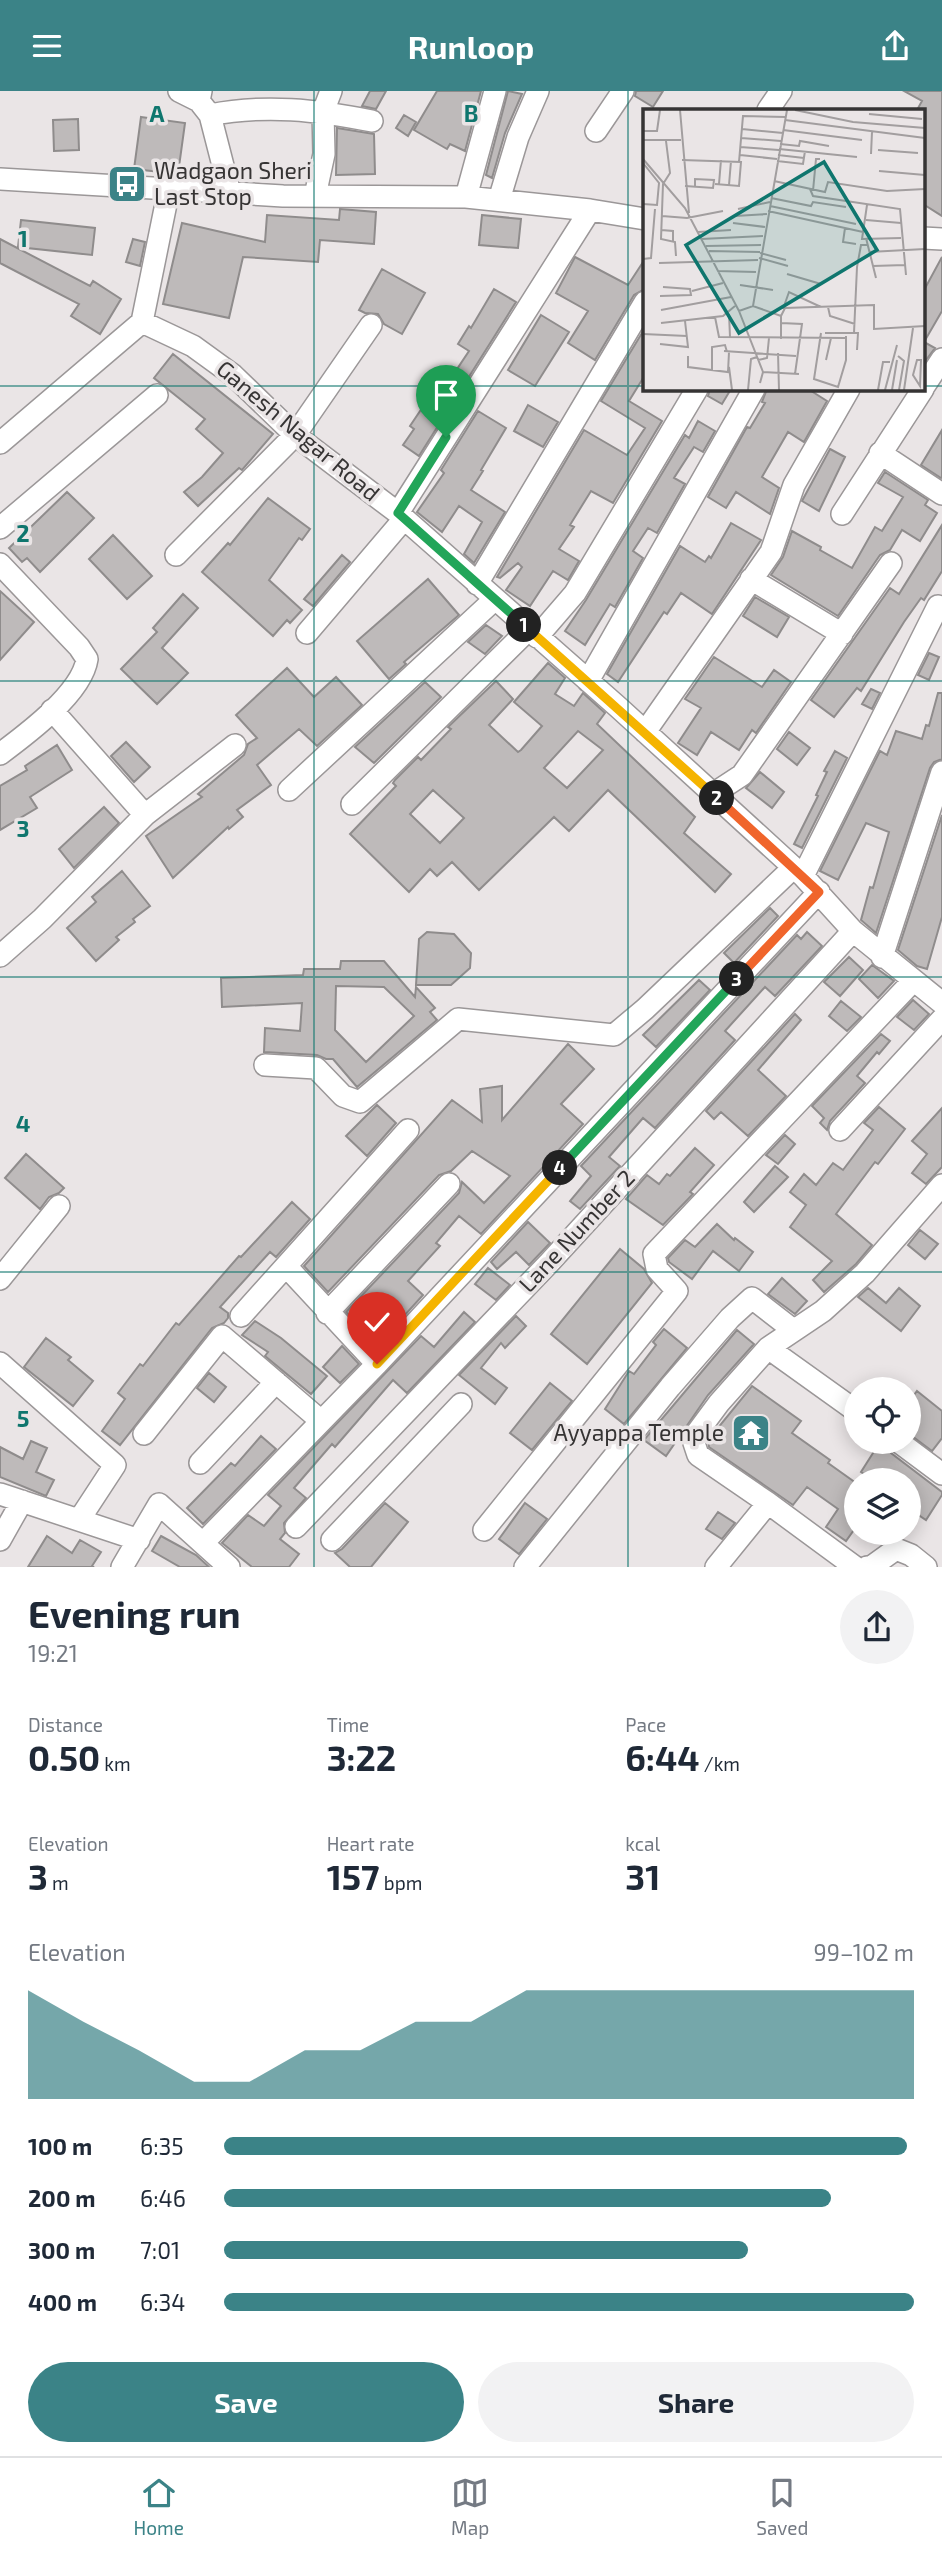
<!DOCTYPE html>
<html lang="en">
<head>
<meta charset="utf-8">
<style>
  :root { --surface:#fff; --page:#f2f2f3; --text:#1f2937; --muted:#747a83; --line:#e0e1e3; --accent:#3b8387 }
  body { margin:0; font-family:"Exo 2",sans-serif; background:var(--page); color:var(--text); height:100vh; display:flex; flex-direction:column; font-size:26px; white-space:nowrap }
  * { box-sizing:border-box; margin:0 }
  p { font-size:23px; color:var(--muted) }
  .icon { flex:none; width:38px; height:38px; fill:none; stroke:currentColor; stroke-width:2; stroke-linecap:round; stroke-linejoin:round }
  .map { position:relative; height:1476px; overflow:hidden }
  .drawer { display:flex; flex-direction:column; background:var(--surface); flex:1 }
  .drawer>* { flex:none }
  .tools { position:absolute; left:844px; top:1286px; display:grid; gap:14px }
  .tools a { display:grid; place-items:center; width:77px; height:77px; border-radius:50%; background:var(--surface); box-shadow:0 4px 18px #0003; font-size:35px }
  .pin { position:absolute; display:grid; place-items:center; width:60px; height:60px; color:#fff; margin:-72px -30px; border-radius:50% 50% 50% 0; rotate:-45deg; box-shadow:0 0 7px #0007 }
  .pin .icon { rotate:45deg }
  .km { position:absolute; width:35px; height:35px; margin:-18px; border-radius:50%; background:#222; color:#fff; font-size:19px; line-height:35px; text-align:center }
  .round { display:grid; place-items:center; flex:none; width:74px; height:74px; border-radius:37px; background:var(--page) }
  .head { display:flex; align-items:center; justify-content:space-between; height:119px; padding:0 28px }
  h1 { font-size:38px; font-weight:700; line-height:52px }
  .metrics { display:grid; grid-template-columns:repeat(3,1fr); gap:10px; height:119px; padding:7px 28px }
  .metrics div { display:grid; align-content:center }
  .metrics b { font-size:35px; font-weight:700 }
  .metrics small { font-size:19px; font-weight:400 }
  .metrics p { font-size:19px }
  .chart { height:196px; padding:14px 28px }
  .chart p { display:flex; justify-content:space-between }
  .chart svg { width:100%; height:126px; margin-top:7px; fill:var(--accent); opacity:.7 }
  .cta { display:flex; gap:14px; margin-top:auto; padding:14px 28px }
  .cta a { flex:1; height:80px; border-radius:42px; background:var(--accent); color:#fff; font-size:28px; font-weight:700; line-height:80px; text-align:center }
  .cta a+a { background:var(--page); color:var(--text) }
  ul { padding:0 28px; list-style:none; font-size:23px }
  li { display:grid; grid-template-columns:112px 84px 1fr; align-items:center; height:52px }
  li i { height:18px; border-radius:9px; background:var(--accent) }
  header { display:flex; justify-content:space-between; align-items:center; height:91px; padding:0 28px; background:var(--accent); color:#fff; font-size:32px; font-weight:700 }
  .menu { display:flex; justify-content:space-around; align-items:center; height:98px; border-top:2px solid var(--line); background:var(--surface); font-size:19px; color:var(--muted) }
  .menu a { display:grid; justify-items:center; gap:4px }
  .menu .selected { color:var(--accent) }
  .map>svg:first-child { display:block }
  .building { fill:#bebaba; stroke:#8f8c8c; stroke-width:2; fill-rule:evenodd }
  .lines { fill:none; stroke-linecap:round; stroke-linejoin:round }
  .minor-casing { stroke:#9b9798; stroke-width:24 }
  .minor { stroke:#fff; stroke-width:21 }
  .split-1-casing { stroke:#fff; stroke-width:14 }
  .split-2-casing { stroke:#fff; stroke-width:14 }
  .split-3-casing { stroke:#fff; stroke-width:14 }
  .split-4-casing { stroke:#fff; stroke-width:14 }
  .split-5-casing { stroke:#fff; stroke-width:14 }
  .split-1 { stroke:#22a559; stroke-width:9 }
  .split-2 { stroke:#f5b400; stroke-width:9 }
  .split-3 { stroke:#f0652b; stroke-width:9 }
  .split-4 { stroke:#22a559; stroke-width:9 }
  .split-5 { stroke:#f5b400; stroke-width:9 }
  .grid { fill:none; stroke:#0f766e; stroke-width:2; stroke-opacity:0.55 }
  .labels { text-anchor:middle; stroke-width:7; stroke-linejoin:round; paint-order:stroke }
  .poi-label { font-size:23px; fill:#363434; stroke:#eae5e6; text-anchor:start }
  .street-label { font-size:23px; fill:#363434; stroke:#eae5e6 }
  .inset-road { fill:none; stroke:#a29e9f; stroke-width:2 }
  .view { fill:#0f766e; fill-opacity:0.15; stroke:#0f766e; stroke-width:3.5 }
  .inset-edge { fill:none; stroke:#363434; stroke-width:3.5 }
  .grid-label { font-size:23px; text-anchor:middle; font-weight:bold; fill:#0f766e; stroke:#eae5e6; stroke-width:7; stroke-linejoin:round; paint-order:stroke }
</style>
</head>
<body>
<header><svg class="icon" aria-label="menu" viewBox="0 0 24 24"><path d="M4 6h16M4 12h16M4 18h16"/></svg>Runloop<svg class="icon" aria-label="share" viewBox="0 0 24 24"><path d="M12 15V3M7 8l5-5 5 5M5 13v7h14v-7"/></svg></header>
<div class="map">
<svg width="942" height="1476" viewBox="0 0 942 1476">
  <rect width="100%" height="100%" fill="#eae5e6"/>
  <path class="building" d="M370 0H386L376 18 362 15Z
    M437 0H481L465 60 450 53 447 58 414 39Z
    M508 0 522 3 505 42 492 87 486 84Z
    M636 0H663L653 16 635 5Z
    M904 0H942V125L923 113V19H917L922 10Z
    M404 24 416 31 408 45 396 37Z
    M141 26 185 32 178 83 134 78Z
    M78 28 79 59 54 60 53 29Z
    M337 37 374 43 375 83 336 84Z
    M340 118 376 121 374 153 320 149 318 171 243 166 229 227 163 213 182 132 265 151 267 124 339 129Z
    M482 124 521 128 518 157 479 154Z
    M21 129 95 137 92 164 18 156Z
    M0 148 90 195 93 190 121 208 100 243 71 225 79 213 0 172Z
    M133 148 145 151 140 175 126 171Z
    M575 166 628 194 645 168V198L634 204 595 269 568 252 588 220 556 202Z
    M942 166V220L924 251 935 257 923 273V201Z
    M382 178 425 202 402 243 384 233 378 223 365 222 359 219Z
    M494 198 516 211 419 365 403 354 414 338 410 335 445 283 451 287 469 260 458 253 469 235 471 237Z
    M541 224 569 241 535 295 508 279Z
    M645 237V284L629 310 662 330 613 412 591 400 570 434 574 436 559 458 579 470 568 489 553 480 530 515 506 499 522 476 518 472 500 487 497 486 584 339 627 364 645 337 601 310Z
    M173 263 273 343 242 379 239 377 198 415 184 401 202 386 223 362 196 338 205 328 154 287Z
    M710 298H731L722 313 708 305Z
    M767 298H808L827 310 804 351 788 341 762 386 779 397 770 423 736 401 726 417 708 406 747 336 750 337 765 312 762 311Z
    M528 314 558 331 543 356 514 340Z
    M478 320 506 337 481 379 483 380 471 399 505 421 474 472 464 463 482 431 459 415 442 441 417 421 444 382 441 379Z
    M698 330 715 340 703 361 694 356 674 387 685 393 657 442 648 437 633 460 643 467 615 516 610 513 585 554 565 540 586 509 685 344 689 347Z
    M942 339V386L941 387 921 374Z
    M830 358 845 366 819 420 802 410Z
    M885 381 928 409 925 414 937 422 920 450 902 439 890 459 880 464 838 525 771 484 783 466 792 440 821 456 820 459 852 477 875 436 882 440 903 406 878 392Z
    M67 401 94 427 40 481 27 467 22 471 9 457Z
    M268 407 310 438 302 449 299 447 269 489 302 519 290 532 287 529 273 545 202 481 228 452 230 454Z
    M731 432 761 449 712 523 681 502 667 523 664 521 618 591 607 583 680 455 705 471 709 465 711 467Z
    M942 434V480L924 509 921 507 904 531 861 600 857 597 834 626 811 609 890 497 899 503Z
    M113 444 152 485 127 508 89 468Z
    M342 464 350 471 313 515 304 508Z
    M428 488 459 524 404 571 406 573 389 588 357 550Z
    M0 500 34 531 0 569Z
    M183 503 198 517 162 557 188 582 157 613 121 578 157 541 153 537Z
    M755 506 789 526 777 546 743 525Z
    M486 534 502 545 485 563 468 551Z
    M929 562 939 566 929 589 918 584Z
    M714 566 762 596 774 579 791 591 756 642 752 639 739 659 711 641 697 664 678 652 701 617 685 608Z
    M548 572 565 587 555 603 574 615 583 602 605 622 597 633 695 726 684 742 731 783 715 801 608 699 569 740 554 726 479 799 452 771 437 785 430 778 409 801 350 743 396 695 393 692 395 689 418 666 421 669 451 638 448 636 496 590 513 608 489 634 518 661 521 659 542 635 514 611ZM578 640 603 659 567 697 544 677ZM433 699 464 727 440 752 410 723Z
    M287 577 314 606 336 586 362 614 317 655 299 638 257 674 271 694 237 719 243 726 229 738 228 736 173 787 146 745 202 706 198 703 244 664 248 653 257 647 236 624Z
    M425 591 441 606 374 672 355 656Z
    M871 598 880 602 872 618 862 613Z
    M938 602H942V668L934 671 930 677 876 842 861 829 870 796 873 797 889 741 866 732 838 789 820 780 880 660 887 664 896 640 922 648 926 634 929 635Z
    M789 641 810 657 797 674 777 658Z
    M126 651 150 676 134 691 111 665Z
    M57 654 72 679 30 706 37 717 0 739V695L27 679 25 675Z
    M835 660 847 667 802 757 794 753 818 705 816 704 827 681 824 680Z
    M760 681 784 701 772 717 746 697Z
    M104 716 119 732 74 777 59 758Z
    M942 724V826L927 878 917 875 898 859Z
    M122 780 150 815 133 828 135 831 116 846 119 849 96 870 67 837 96 811 92 806Z
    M770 817 778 825 734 872 724 862Z
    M427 841 454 843 471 862 470 877 451 894H416L419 848Z
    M807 841 822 855 775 905 765 896 725 940 735 949 655 1037 643 1027 609 1066 620 1075 580 1118 570 1110 591 1085 581 1075 797 844 801 848Z
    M849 866 863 879 840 905 824 891Z
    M341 870H384L415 906 416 896 435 917 430 921 437 929 357 996 333 968H326L317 964 264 961 265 937 300 940 302 912 222 916 221 887 303 884 304 878H340ZM336 895 384 896 414 925 366 971 335 939Z
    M872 874 894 890 878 907 859 888Z
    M699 889 710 899 656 956 643 944Z
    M913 909 929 923 914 939 897 926Z
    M841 910 861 926 847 940 829 925Z
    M795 923 801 929 758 979 786 1005 748 1045 721 1021 714 1028 706 1020Z
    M881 943 890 950 879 963 877 961 857 985 865 992 830 1030 827 1039 820 1032 824 1027 812 1015Z
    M568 953 594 978 561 1013 583 1033 481 1143 459 1125 436 1152 440 1155 408 1190 423 1204 394 1236 379 1221 363 1239 346 1221 459 1102 462 1091 484 1112 510 1085 472 1060 451 1080 439 1084 328 1201 304 1175 452 1009 482 1031 480 998 502 995V1029Z
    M377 1014 396 1032 367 1065 346 1045Z
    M879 1016 905 1038 878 1073 875 1071 836 1123 872 1154 856 1173 824 1201 813 1189 832 1170 790 1136 806 1114 790 1101 804 1083 816 1094 833 1072 843 1079 873 1039 864 1032Z
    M942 1017V1076L926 1093 912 1082 927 1063 912 1050Z
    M785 1044 795 1053 778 1073 766 1064Z
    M695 1057 714 1074 690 1101 693 1103 663 1134 626 1108 647 1084 659 1093 667 1083 670 1085Z
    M26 1063 64 1097 59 1102 49 1106 40 1118 5 1087Z
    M775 1075 788 1086 754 1121 744 1111Z
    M292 1111 310 1128 276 1166 270 1161 220 1216 228 1222V1227L224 1232 212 1237 120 1354 102 1340 125 1308 118 1302 140 1273 143 1275 176 1232 179 1234 239 1165 241 1166Z
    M528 1131 550 1152 529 1174 516 1161 497 1178 491 1171Z
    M717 1133 734 1149 735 1147 753 1161 739 1180 713 1160 692 1188 669 1171 668 1167 685 1149 695 1156Z
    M920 1139 938 1153 925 1168 908 1154Z
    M620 1158 644 1178 652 1192 587 1273 551 1243Z
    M488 1177 510 1194 496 1209 475 1193Z
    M782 1187 807 1210 795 1223 768 1203Z
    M868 1197 886 1212 899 1197 920 1215 901 1240 858 1206Z
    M464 1221 475 1231 407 1302 393 1289 335 1356 332 1353 294 1397 306 1407 284 1432 285 1442 280 1448 299 1463 289 1476H252L222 1452 248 1424 264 1435 281 1415 268 1404 421 1245 434 1256Z
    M516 1225 526 1235 505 1257 501 1252 481 1277 507 1297 495 1313 459 1284Z
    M255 1230 281 1247 327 1285 311 1303 265 1265 268 1261 242 1244Z
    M664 1238 687 1257 624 1333 605 1318 629 1280 634 1283 656 1254 653 1251Z
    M737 1239 754 1253 708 1304 666 1365 644 1349Z
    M46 1247 71 1266 68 1269 93 1290 73 1315 24 1276Z
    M342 1255 359 1273 340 1292 323 1276Z
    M209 1282 226 1296 214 1311 197 1297Z
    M550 1292 572 1310 532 1359 510 1342Z
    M752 1295 801 1330 792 1342 830 1369 828 1372 856 1392V1436L846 1450 826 1436 838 1418 807 1396 793 1414 709 1356 708 1349Z
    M917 1300 942 1320V1347L932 1360 908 1342V1312Z
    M261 1345 276 1358 203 1433 187 1417 231 1372 235 1375Z
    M31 1350 47 1357 36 1381 54 1389 46 1405 0 1386V1356L23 1368Z
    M880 1351 886 1352 891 1362 942 1401V1404L926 1429 908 1417V1390L873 1389 861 1381Z
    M385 1412 408 1431 371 1476H350L335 1462 342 1458Z
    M525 1412 547 1428 519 1463 499 1448Z
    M718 1421 735 1432 722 1448 706 1438Z
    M47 1445 72 1462 80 1449 101 1461 92 1475 94 1476H28Z
    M161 1445 196 1464 209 1476H180L152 1460Z"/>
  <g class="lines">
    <g class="minor-casing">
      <path id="minor" d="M179 0 199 10
        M201 0 199 10 210 24 230 102
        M768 19 781 0
        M210 24C265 13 317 19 372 30
        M596 40 623 0
        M0 88 169 98
        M315 105 324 63 323 21 331 0
        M466 106 495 0
        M499 109 518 46 538 0
        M923 147 942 148
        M142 231 193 255 233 284 295 344 398 422 618 616 803 785 853 840 942 912
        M923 297 942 268
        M0 352 142 231 169 98 283 105 466 106 590 119 645 128
        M880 362 942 403
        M398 422 590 119
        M842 423 923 298
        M0 437 157 304
        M176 464 295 344 371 234
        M0 473 79 556 87 568C82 602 27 643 0 663
        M751 488 842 543
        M477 493 645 211
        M307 542 404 428
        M537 546 575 502 697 298
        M588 590 754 298
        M52 619 145 724
        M645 641 771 461 794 394 849 298
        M289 699 495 508
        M713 703 742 684 891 472
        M352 713 529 538
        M803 785 938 515
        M0 865 42 828 145 724 235 654
        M882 866 942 681
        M265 974 316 977 343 1005 360 1011 458 928 614 944 645 918 793 777
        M840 1039 942 928
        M286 1175 377 1273
        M0 1188 59 1115
        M327 1222 449 1093
        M241 1225 408 1039
        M768 1257 856 1320
        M0 1272 115 1374 79 1429
        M144 1343 222 1245 320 1329
        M899 1351 942 1383
        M200 1372 276 1291
        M0 1403 139 1449
        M768 1412 855 1476
        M296 1436 548 1173 853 840
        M484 1439 677 1200 657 1178 654 1163 913 890
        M0 1449 22 1410
        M332 1449 461 1313
        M203 1452 377 1273 819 801
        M122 1476 159 1413 229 1476
        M525 1476 670 1296 730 1227 752 1207 792 1238
        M716 1476 768 1412 698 1364 694 1352 696 1343 719 1312 768 1257 823 1220 865 1182 942 1094
        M867 1476H871L896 1458 911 1464 926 1476"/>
    </g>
    <use href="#minor" class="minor"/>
  </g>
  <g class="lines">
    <g class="split-1-casing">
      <path id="split-1" d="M446 346 398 422 524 534"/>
    </g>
    <g class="split-2-casing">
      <path id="split-2" d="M524 534 717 707"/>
    </g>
    <g class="split-3-casing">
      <path id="split-3" d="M717 707 819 801 737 888"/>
    </g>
    <g class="split-4-casing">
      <path id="split-4" d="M560 1077 737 888"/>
    </g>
    <g class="split-5-casing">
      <path id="split-5" d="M377 1273 560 1077"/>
    </g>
    <use href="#split-1" class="split-1"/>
    <use href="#split-2" class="split-2"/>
    <use href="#split-3" class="split-3"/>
    <use href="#split-4" class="split-4"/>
    <use href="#split-5" class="split-5"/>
  </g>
  <path class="grid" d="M314 0V1476M628 0V1476M0 295H645M923 295H942M0 590H942M0 886H942M0 1181H942"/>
  <defs>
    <g id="bus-square" transform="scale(2.0125)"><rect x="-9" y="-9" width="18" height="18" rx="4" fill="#3b8387" stroke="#eae5e6"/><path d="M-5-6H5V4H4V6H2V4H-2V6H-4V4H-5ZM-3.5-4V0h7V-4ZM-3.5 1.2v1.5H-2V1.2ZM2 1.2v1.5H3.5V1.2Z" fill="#fff"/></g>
    <g id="temple-square" transform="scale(2.0125)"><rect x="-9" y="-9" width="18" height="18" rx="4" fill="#3b8387" stroke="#eae5e6"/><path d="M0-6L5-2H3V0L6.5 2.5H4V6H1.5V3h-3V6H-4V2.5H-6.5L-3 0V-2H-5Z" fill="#fff"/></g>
  </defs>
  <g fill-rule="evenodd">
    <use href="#bus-square" x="127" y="93"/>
    <use href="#temple-square" x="751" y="1342"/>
  </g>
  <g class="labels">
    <g class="poi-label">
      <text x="154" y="88">Wadgaon Sheri<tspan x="154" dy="26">Last Stop</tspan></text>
      <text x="724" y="1350" text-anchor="end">Ayyappa Temple</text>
    </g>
    <g class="street-label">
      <text transform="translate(298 340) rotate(40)" y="8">Ganesh Nagar Road</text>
      <text transform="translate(577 1140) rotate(-47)" y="8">Lane Number 2</text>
    </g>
  </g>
  <g transform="translate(643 18)">
    <rect width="282" height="282" fill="#eae5e6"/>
    <path class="inset-road" d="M37 1 46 104M152 1 210 13 282 19M226 5 279 10M142 11 282 29M99 20 140 24M140 21 219 31M0 22H14L17 1M98 29 138 32M0 31H38M23 32 27 64 20 75 18 130 32 133 33 147M137 35 156 37 157 32 186 37M97 38 136 41M136 40 214 48M235 41 275 44M228 45 229 23M97 46 134 50M135 46 161 49M0 50 42 99 96 202 110 197 138 207 142 199 231 196V220L282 217M39 51 98 53 96 77 72 75M134 52 160 55 162 42M96 53 100 7 143 8M0 54 16 74 14 96 0 95M236 62 282 66M131 72 182 83 185 73 244 82 282 80M76 75 78 51M86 76 88 52M42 77 70 79 71 71 52 70V78M167 80 170 87 257 100 263 166M170 82 173 50H177M128 89 168 97 170 93 203 98M224 96 219 130 258 129M127 97 213 115M95 100 127 93M125 102 220 123M19 107 44 109 80 102M92 107 124 105M223 111 258 114M90 114 122 118M202 119 200 133 213 135M18 121 30 122V132M55 123 88 121M223 129 233 169M58 130 120 127M63 137 118 136M66 142 117 143M226 143 282 140M117 144 143 151M116 149 145 157M0 150 8 149 12 100M16 154 115 151M230 157 262 156M74 162 113 163M144 165 178 175M97 176 130 181M49 182 80 174M17 187 48 186 47 180 20 178M110 197 144 1M185 198 187 207 212 215M140 200 146 183 178 198M18 201 88 188M96 202 120 263 117 274M86 205 87 228M72 208 76 228 202 229M18 214 80 207 92 197M138 214 159 215 152 265M178 224 171 270 195 278 203 251V227M182 224H215L214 241M211 224 214 158 218 136H225M0 225 44 227M138 230V207M17 235 45 238 42 212M81 242 153 247M135 244 136 281M45 247V258L85 263 86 243M255 247 261 252 256 281M115 251 124 249 126 229M183 251 188 229M274 251H278L277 277 270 266ZM86 258 89 281M69 261V238L82 236 84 243M120 263 156 265M105 281 108 250 114 248M235 281 240 253H247M242 281 254 236M249 281 254 251M261 281 270 219"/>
    <path class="view" d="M181 53 234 141 96 224 43 136Z"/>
    <rect width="282" height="282" class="inset-edge"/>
  </g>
  <g class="grid-label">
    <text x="157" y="31">A</text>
    <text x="471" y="31">B</text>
    <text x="23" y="156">1</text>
    <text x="23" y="451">2</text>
    <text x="23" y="746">3</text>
    <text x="23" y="1041">4</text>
    <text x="23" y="1336">5</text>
  </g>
</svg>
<div class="tools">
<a><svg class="icon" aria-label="locate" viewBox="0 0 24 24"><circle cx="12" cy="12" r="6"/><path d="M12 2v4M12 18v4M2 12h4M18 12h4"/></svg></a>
<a><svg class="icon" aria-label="layers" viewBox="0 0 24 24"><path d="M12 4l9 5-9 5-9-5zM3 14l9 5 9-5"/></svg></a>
</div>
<div class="pin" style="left:446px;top:346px;background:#1e9e55"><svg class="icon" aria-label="arrive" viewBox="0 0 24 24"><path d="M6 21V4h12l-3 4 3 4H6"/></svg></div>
<div class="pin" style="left:377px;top:1273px;background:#d93025"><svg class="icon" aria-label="check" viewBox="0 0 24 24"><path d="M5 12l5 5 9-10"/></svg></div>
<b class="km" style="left:524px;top:534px">1</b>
<b class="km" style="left:717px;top:707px">2</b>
<b class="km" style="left:737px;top:888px">3</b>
<b class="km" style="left:560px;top:1077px">4</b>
</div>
<section class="drawer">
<div class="head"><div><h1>Evening run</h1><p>19:21</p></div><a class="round"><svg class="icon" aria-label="share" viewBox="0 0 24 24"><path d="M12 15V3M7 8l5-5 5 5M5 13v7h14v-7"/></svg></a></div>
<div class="metrics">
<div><p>Distance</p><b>0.50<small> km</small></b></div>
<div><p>Time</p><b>3:22</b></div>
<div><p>Pace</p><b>6:44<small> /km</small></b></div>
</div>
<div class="metrics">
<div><p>Elevation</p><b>3<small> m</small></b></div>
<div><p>Heart rate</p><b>157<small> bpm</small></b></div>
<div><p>kcal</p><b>31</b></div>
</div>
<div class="chart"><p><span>Elevation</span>99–102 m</p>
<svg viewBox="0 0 160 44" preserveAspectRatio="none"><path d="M0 44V6L10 17L20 27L30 38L40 38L50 27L60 27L70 17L80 17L90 6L100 6L110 6L120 6L130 6L140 6L150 6L160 6V44z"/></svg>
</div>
<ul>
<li><b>100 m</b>6:35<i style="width:99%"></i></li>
<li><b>200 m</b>6:46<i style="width:88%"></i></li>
<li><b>300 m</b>7:01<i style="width:76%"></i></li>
<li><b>400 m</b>6:34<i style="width:100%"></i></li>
</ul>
<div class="cta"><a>Save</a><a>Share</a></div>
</section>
<nav class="menu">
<a class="selected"><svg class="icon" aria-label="home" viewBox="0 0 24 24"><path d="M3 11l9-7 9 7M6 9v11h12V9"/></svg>Home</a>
<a><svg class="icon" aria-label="map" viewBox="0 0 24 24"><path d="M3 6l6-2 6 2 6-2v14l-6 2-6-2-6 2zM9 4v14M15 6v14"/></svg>Map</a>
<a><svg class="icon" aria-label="saved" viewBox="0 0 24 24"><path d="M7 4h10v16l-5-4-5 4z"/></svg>Saved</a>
</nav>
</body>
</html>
